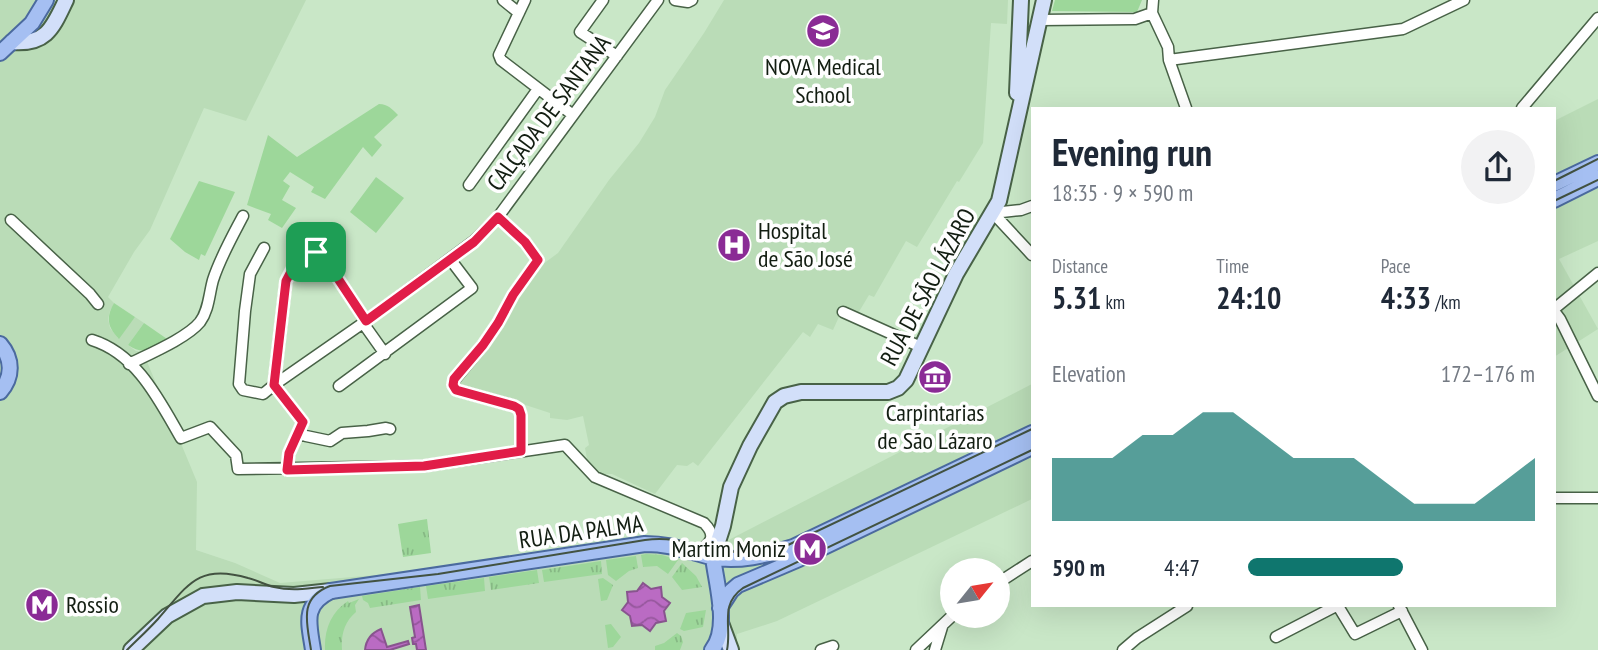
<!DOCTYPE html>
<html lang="en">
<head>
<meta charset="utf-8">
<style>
  :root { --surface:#fff; --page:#f2f2f3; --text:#1f2937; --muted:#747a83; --accent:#0f766e }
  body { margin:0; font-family:"PT Sans Narrow",sans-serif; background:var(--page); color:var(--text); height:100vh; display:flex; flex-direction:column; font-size:26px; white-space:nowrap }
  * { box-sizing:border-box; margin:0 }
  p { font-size:23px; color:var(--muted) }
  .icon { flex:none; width:38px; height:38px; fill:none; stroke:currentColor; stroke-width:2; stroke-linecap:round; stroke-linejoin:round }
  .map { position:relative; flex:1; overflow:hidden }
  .sheet { position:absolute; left:1031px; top:107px; width:525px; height:500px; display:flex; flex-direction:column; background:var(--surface); border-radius:0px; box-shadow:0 7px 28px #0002 }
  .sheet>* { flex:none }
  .needle { width:46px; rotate:60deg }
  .buttons { position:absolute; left:940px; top:558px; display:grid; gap:14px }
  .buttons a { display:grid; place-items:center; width:70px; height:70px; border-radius:50%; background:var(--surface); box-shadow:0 7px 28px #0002; font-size:35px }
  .pin { position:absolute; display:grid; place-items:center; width:60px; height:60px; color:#fff; margin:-30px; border-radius:14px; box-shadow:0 4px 10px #0006 }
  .round { display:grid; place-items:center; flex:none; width:74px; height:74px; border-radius:37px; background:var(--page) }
  .summary { display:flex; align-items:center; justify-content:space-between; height:119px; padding:0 21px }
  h1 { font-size:38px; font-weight:800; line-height:52px }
  .stats { display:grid; grid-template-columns:repeat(3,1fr); gap:10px; height:119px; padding:7px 21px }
  .stats div { display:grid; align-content:center }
  .stats b { font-size:30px; font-weight:800 }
  .stats small { font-size:19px; font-weight:400 }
  .stats p { font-size:19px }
  .chart { height:196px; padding:14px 21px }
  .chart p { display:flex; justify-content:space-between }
  .chart svg { width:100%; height:126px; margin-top:7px; fill:var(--accent); opacity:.7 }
  ul { padding:0 21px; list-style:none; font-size:23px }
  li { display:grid; grid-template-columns:112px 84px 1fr; align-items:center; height:52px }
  li i { height:18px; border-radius:9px; background:var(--accent) }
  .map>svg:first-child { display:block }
  .built { fill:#badcb7 }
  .grass { fill:url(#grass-tufts) }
  .garden { fill:#9dd79a }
  .water { fill:url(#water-waves); stroke:#88548e; stroke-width:2 }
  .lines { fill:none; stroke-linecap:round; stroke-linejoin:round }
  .street-casing { stroke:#486247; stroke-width:13 }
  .secondary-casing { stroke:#486247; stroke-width:18 }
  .primary-casing { stroke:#4b6a9e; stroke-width:18 }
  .street { stroke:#fff; stroke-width:10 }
  .secondary { stroke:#d2dff9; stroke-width:14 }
  .primary { stroke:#a5bff2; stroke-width:14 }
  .tram { stroke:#425241; stroke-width:2 }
  .route-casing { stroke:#fff; stroke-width:14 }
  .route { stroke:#e11d48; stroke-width:9 }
  .labels { text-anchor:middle; stroke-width:7; stroke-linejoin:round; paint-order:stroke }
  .poi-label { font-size:24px; fill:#121d11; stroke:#fefefe }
  .street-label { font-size:24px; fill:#121d11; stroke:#fefefe }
</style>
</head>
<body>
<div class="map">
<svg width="1598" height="650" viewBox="0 0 1598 650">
  <defs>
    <pattern id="grass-tufts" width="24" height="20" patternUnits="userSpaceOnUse" patternTransform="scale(1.75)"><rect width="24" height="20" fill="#9dd79a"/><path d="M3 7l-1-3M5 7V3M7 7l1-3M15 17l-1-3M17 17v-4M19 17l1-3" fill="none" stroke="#86b884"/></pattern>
    <pattern id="water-waves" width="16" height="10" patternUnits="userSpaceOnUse" patternTransform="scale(1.75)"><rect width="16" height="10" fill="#ba6bc3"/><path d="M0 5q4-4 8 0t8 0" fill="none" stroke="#96579d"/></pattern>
  </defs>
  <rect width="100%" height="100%" fill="#c9e7c7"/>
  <path class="built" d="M0 0H306L246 121 204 108 150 230 134 252 108 297 114 303 110 311 108 319 110 328 118 338 135 317 144 323 128 345 136 351 143 352 197 482 196 550 235 563 280 583 715 547 1032 384V499L777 621 737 634V650H0Z
    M724 0H1008L1007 24 991 23 983 143 959 182 957 181 954 186 917 247 906 241 874 297 869 295 857 315 843 308 833 330 818 324 810 337 803 332 698 466 693 462 687 466 677 465 655 494 612 474H600L595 470 587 459 585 448 589 445 583 416 567 420 550 418V413L459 383 488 346 535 270 558 253 609 180 639 143 655 117 665 90 704 33Z
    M1598 99V241L1559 259 1598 329 1554 357V121Z"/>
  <path class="grass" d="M427 519 431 553 403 557 398 524Z
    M646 554 662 555 678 560 668 574 657 566 643 567 641 555Z
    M636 556 638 568 629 571 616 581 608 575 606 560Z
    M601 561 602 574 544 582 542 570Z
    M682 563 696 576 702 587 682 590 672 577Z
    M537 570 539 583 491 590 489 577Z
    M484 578 485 591 428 599 426 586Z
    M603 578 613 585 607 600 601 601 598 579Z
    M420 587 421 600 370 608 368 603 363 600 362 596Z
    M359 599 355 605 356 612C344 622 341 635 342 650H325C324 630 331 612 348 601L349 603Z
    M706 610 703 627 684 631 680 629 686 613Z
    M611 624 621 637 613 647 608 648 605 625Z
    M677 633 681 636 683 642 680 650H655V646L664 643Z"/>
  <path class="garden" d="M1055 0H1142L1137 12 1052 11Z
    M379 104C388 104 392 109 398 115L374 137 382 145 372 157 363 147 325 199 311 192 314 187 290 172 283 181 290 186 282 200 296 208 282 228 268 220 271 214 247 205 268 135 297 157Z
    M376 177 404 198 376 233 350 212Z
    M199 181 235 192 205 256 201 254 199 260 185 252 170 239Z
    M114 303 135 317 119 339C107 327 106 317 114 303Z
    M144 323 170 341C153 348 144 356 128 345Z"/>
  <path class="water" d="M643 583 651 589 661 587 662 597 670 603 664 611 666 621 656 623 650 631 642 625 632 626 630 616 622 610 628 602 627 592 637 591Z
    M419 605 426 650H417L416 644H413L412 638 415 637 410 607Z
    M381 629 387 647 408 641 409 644 390 650H365C366 639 371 633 381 629Z"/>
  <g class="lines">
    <g class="street-casing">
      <path id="street" d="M503 0 519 13
        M525 0 499 55 501 60 573 115
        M603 0 580 32 617 56
        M675 0 688 2 692 0
        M1152 13 1168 47 1169 60 1186 108
        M1152 13 1153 0
        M1040 20 1135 19 1152 13
        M1169 60 1403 29 1464 0
        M1522 108 1598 18
        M469 185 538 89
        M993 213 1032 255
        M993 213 1021 210 1032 206
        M498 217 525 242 538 260 513 295 498 323 483 345 455 379 453 385 456 390 514 406 519 409 521 415V451
        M11 220 90 294 98 304
        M264 248 250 274 245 311 239 384 243 390 263 394 274 385 286 281 295 264 306 251 316 252 325 259 366 321
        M1554 309 1598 273
        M1554 311 1560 319 1598 396
        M843 312 921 347
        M363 323 385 354
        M92 340C137 354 159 400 181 438L210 427 236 455 238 469 424 466 565 445 595 477 704 523C717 536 711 543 698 552
        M129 364C149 354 187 338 200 322 209 310 209 294 213 280 220 258 232 237 243 216
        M339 386 472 288 450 259
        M298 433 306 436 330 441 342 433 368 431 386 428 390 429
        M287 470 289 453 303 422 274 385 366 321 474 241 498 217 658 0
        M1554 498H1598
        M998 583 1032 561
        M1338 606 1355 634 1402 611
        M1399 606 1422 650
        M1276 637 1336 606
        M821 650 833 646
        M916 650 952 616
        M935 650 942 627
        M1123 650 1137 638 1187 606"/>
    </g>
    <g class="secondary-casing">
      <path id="secondary" d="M12 42C47 45 53 27 66 0
        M1017 93 1021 0
        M713 557 723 526 731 487 750 446 775 402 784 396 801 392H888L898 388 906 380 956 274 999 201 1044 0
        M721 623 731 650
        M131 650 167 616 203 596 237 592 294 595 331 591"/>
    </g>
    <g class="primary-casing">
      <path id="primary" d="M0 53 32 23 46 0
        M1554 184 1598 163
        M1554 200 1598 178
        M0 344C13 359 13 377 0 392
        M720 608 731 591 738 585 799 559 1032 447
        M313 650C309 623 302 605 331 591L645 544C672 544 686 551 711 557 737 563 768 555 793 547L1032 433
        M712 650C730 628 716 584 713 557"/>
    </g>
    <use href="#street" class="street"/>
    <use href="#secondary" class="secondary"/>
    <use href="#primary" class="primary"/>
    <path class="tram" d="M1554 181 1598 159
      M1554 201 1598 180
      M127 650C137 640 148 630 158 619 188 585 198 563 248 578 257 580 265 585 274 587 290 591 306 589 323 587
      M311 650C307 623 298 598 330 586L438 574 645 540C674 536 694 545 722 550 744 555 767 551 788 545L1032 429
      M727 650C732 626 719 605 743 588L1032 450"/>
  </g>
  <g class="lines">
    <g class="route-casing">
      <path id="route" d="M498 217 525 242 538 260 513 295 498 323 483 345 454 379 453 385 456 390 514 406 519 409 521 415V451L424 466 287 470 289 453 303 422 274 385 286 281 295 264 306 251 316 252 325 259 366 321 474 242Z"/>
    </g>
    <use href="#route" class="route"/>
  </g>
  <defs>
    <g id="university-disc" transform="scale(1.75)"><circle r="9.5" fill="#8a2b95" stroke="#fefefe"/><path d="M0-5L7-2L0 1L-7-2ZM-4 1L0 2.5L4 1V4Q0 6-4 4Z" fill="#fff"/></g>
    <g id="hospital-disc" transform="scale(1.75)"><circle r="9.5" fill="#8a2b95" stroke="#fefefe"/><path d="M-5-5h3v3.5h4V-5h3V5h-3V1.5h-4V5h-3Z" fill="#fff"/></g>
    <g id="museum-disc" transform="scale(1.75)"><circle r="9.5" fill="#8a2b95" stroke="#fefefe"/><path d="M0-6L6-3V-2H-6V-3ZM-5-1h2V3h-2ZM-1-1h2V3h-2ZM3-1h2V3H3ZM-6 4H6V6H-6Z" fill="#fff"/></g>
    <g id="metro-disc" transform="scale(1.75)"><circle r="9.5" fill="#8a2b95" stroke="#fefefe"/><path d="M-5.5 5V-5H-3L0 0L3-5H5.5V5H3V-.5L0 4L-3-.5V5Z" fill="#fff"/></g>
  </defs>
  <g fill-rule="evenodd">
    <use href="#university-disc" x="823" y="31"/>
    <use href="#hospital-disc" x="734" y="245"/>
    <use href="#museum-disc" x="935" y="377"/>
    <use href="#metro-disc" x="810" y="549"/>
    <use href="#metro-disc" x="42" y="605"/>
  </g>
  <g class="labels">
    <g class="poi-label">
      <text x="823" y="75">NOVA Medical<tspan x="823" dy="28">School</tspan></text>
      <text x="758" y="239" text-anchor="start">Hospital<tspan x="758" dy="28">de São José</tspan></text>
      <text x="935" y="421">Carpintarias<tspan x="935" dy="28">de São Lázaro</tspan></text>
      <text x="786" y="557" text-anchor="end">Martim Moniz</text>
      <text x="66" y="613" text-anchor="start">Rossio</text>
    </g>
    <g class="street-label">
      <text transform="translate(549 113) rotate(-53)" y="8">CALÇADA DE SANTANA</text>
      <text transform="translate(928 287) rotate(-62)" y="8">RUA DE SÃO LÁZARO</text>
      <text transform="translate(581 532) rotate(-8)" y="8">RUA DA PALMA</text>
    </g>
  </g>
</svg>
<div class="buttons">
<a><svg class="needle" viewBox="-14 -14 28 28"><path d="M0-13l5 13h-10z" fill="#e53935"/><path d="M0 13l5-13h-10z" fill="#747a83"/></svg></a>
</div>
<div class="pin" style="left:316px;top:252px;background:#1e9e55"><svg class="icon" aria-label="arrive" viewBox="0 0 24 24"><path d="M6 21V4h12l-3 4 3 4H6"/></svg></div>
<section class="sheet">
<div class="summary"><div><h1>Evening run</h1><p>18:35 · 9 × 590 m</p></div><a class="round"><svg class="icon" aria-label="share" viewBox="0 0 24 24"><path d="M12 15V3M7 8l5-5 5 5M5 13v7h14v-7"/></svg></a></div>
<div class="stats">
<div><p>Distance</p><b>5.31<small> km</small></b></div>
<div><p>Time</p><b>24:10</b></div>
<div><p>Pace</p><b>4:33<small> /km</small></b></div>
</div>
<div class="chart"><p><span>Elevation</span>172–176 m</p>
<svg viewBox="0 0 160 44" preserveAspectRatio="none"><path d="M0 44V22L10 22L20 22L30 14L40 14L50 6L60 6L70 14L80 22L90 22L100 22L110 30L120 38L130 38L140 38L150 30L160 22V44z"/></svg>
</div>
<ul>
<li><b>590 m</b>4:47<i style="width:54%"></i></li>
</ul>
</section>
</div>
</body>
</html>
